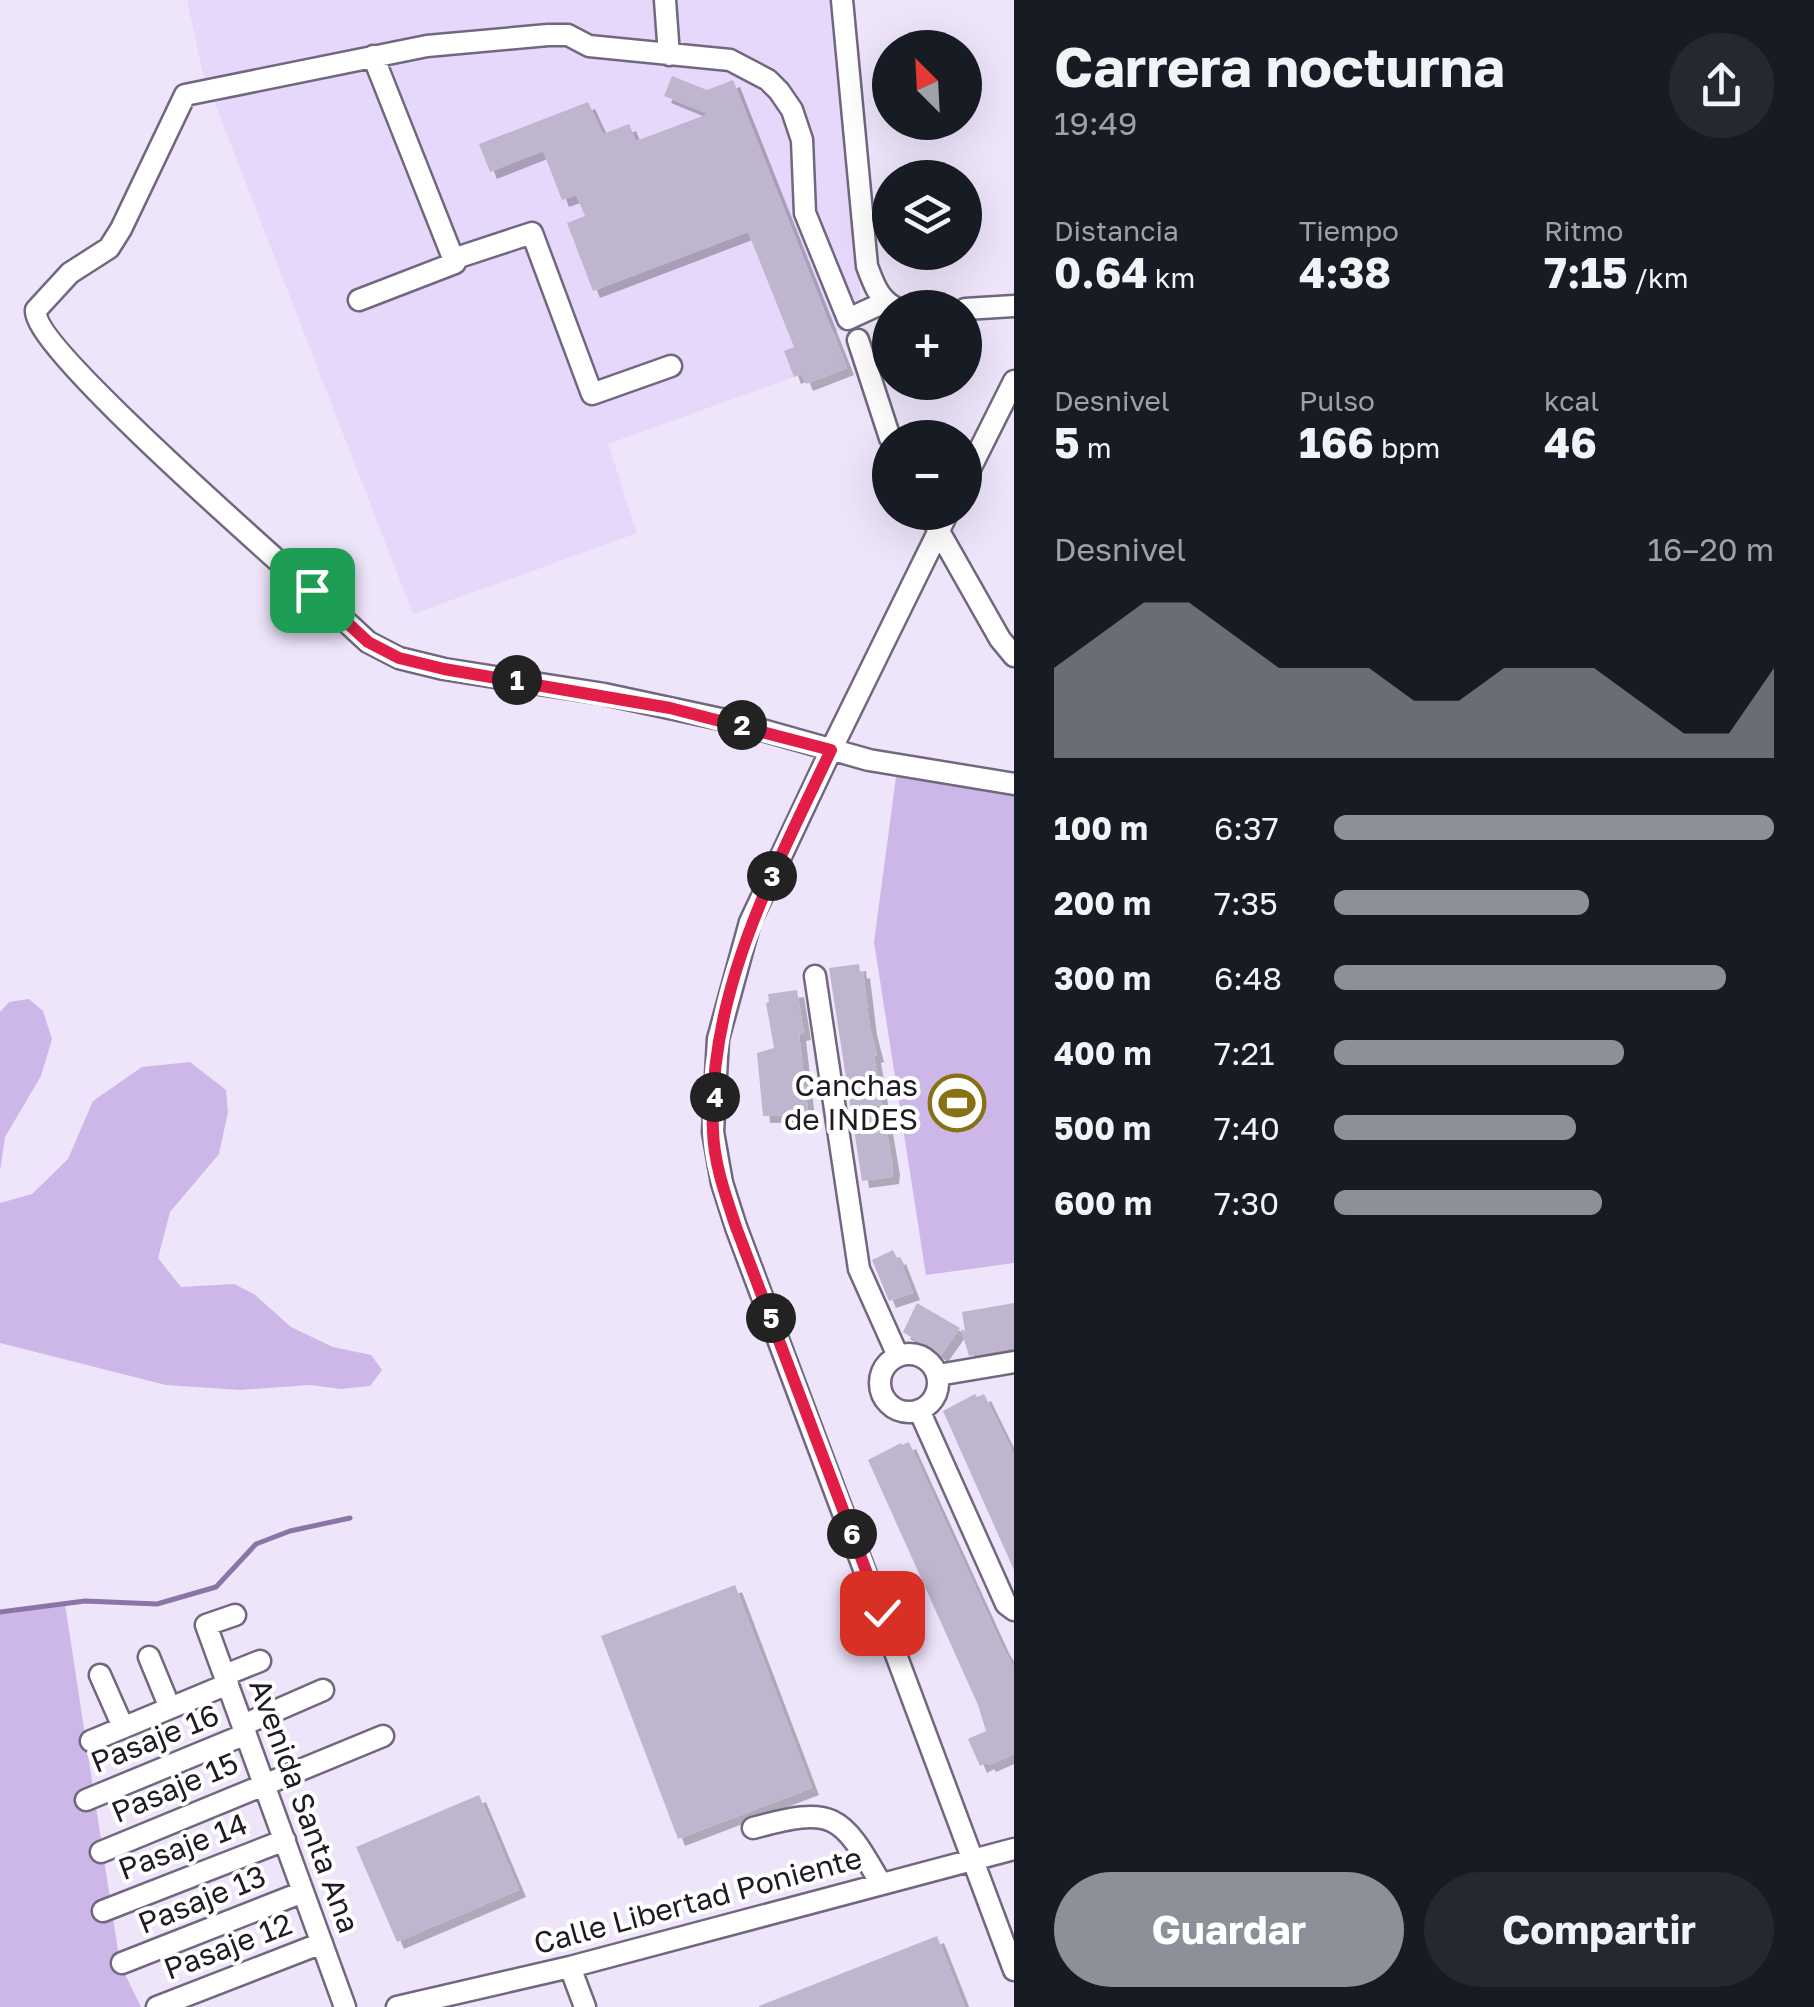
<!DOCTYPE html>
<html lang="es">
<head>
<meta charset="utf-8">
<style>
  :root { --surface:#171b24; --page:#242831; --text:#f1f3f6; --muted:#9ea1a6; --accent:#8c9099 }
  body { margin:0; font-family:"Golos Text",sans-serif; background:var(--page); color:var(--text); height:100vh; display:flex; flex-direction:column; font-size:38px; white-space:nowrap }
  * { box-sizing:border-box; margin:0 }
  p { font-size:32px; color:var(--muted) }
  .icon { flex:none; width:55px; height:55px; fill:none; stroke:currentColor; stroke-width:2; stroke-linecap:round; stroke-linejoin:round }
  .map { position:relative; flex:1; overflow:hidden }
  .panel { display:flex; flex-direction:column; background:var(--surface); width:800px }
  .panel>* { flex:none }
  .needle { width:65px; rotate:336deg }
  .controls { position:absolute; left:872px; top:30px; display:grid; gap:20px }
  .controls a { display:grid; place-items:center; width:110px; height:110px; border-radius:50%; background:var(--surface); box-shadow:0 10px 40px #0002; font-size:50px }
  .pin { position:absolute; display:grid; place-items:center; width:85px; height:85px; color:#fff; margin:-42px; border-radius:20px; box-shadow:0 5px 15px #0006 }
  .km { position:absolute; width:50px; height:50px; margin:-25px; border-radius:50%; background:#222; color:#fff; font-size:28px; line-height:50px; text-align:center }
  .round { display:grid; place-items:center; flex:none; width:105px; height:105px; border-radius:52px; background:var(--page) }
  .summary { display:flex; align-items:center; justify-content:space-between; height:170px; padding:0 40px }
  h1 { font-size:55px; font-weight:700; line-height:75px }
  .metrics { display:grid; grid-template-columns:repeat(3,1fr); gap:15px; height:170px; padding:10px 40px }
  .metrics div { display:grid; align-content:center }
  .metrics b { font-size:42px; font-weight:700 }
  .metrics small { font-size:28px; font-weight:400 }
  .metrics p { font-size:28px }
  .chart { height:280px; padding:20px 40px }
  .chart p { display:flex; justify-content:space-between }
  .chart svg { width:100%; height:180px; margin-top:10px; fill:var(--accent); opacity:.7 }
  .action { display:flex; gap:20px; margin-top:auto; padding:20px 40px }
  .action a { flex:1; height:115px; border-radius:60px; background:var(--accent); color:#fff; font-size:40px; font-weight:700; line-height:115px; text-align:center }
  .action a+a { background:var(--page); color:var(--text) }
  ul { padding:0 40px; list-style:none; font-size:32px }
  li { display:grid; grid-template-columns:160px 120px 1fr; align-items:center; height:75px }
  li i { height:25px; border-radius:12px; background:var(--accent) }
  main { display:flex; flex:1; min-height:0 }
  .map>svg:first-child { display:block }
  .built { fill:#e6d8fa }
  .green { fill:#ccb7e8 }
  .lines { fill:none; stroke-linecap:round; stroke-linejoin:round }
  .stream { stroke:#8a75a6; stroke-width:5 }
  .building { fill:#c0b5cf; filter:url(#shadow) }
  .minor-casing { stroke:#71677e; stroke-width:25 }
  .minor { stroke:#fff; stroke-width:20 }
  .route-casing { stroke:#fff; stroke-width:20 }
  .route { stroke:#e11d48; stroke-width:12 }
  .labels { text-anchor:middle; stroke-width:8; stroke-linejoin:round; paint-order:stroke }
  .poi-label { font-size:30px; fill:#1f1b24; stroke:#fff; text-anchor:end }
  .street-label { font-size:30px; fill:#1f1b24; stroke:#fff }
</style>
</head>
<body>
<main>
<div class="map">
<svg width="1014" height="2007" viewBox="0 0 1014 2007">
  <defs>
    <filter id="shadow"><feDropShadow dx="7" dy="7" stdDeviation="0" flood-color="#0004"/></filter>
  </defs>
  <rect width="100%" height="100%" fill="#eee5fb"/>
  <path class="built" d="M187 0H831L863 322 785 351 794 377 608 444 637 533 413 614 202 70Z"/>
  <path class="green" d="M896 777 1014 793V1263L926 1275 874 942Z
    M29 999 43 1011 52 1039 41 1076 5 1137 0 1171V1012L9 1002Z
    M190 1062 226 1090 228 1112 219 1154 170 1212 158 1258 181 1287 234 1284 254 1294 291 1327 333 1347 371 1355 382 1370 370 1386 341 1389 310 1385 240 1390 166 1385 0 1343V1203L32 1194 68 1159 93 1101 142 1067Z
    M65 1604 120 1964 141 2007H0V1612Z"/>
  <g class="lines">
    <path class="stream" d="M0 1612 85 1601 157 1604 216 1587 256 1544 290 1531 350 1518"/>
  </g>
  <path class="building" d="M672 76 707 90 733 80 847 368 806 384 802 374 794 377 784 351 794 347 748 232 593 291 567 223 585 216 576 195 562 200 543 151 490 172 479 144 588 102 603 134 629 124 636 141 708 114 664 96Z
    M859 964 860 972 863 971 870 1028 877 1055 874 1056 893 1168 892 1177 862 1181 829 968Z
    M797 990 804 1033 799 1034 808 1111 799 1112 800 1115 763 1116 757 1053 774 1048 766 1003 769 1002 768 994Z
    M893 1250 897 1258 899 1257 913 1293 889 1301 872 1260Z
    M917 1303 960 1328 941 1355 903 1332Z
    M1014 1303V1348L969 1356 961 1329 965 1331 962 1312Z
    M975 1394 977 1397 984 1394 1014 1455V1570L943 1411Z
    M909 1442 1002 1646 1014 1667V1754L989 1765 987 1762 980 1766 968 1739 986 1731 978 1705 868 1460 901 1443 902 1445Z
    M735 1585 812 1788 678 1839 601 1636Z
    M479 1795 519 1890 397 1942 356 1847Z
    M937 1936 965 2007H759V2006Z"/>
  <g class="lines">
    <g class="minor-casing">
      <path id="minor" d="M665 0 669 55
        M842 0 867 266C873 282 878 298 894 307
        M453 259 532 233 592 394 671 366
        M359 300 455 263 373 56
        M885 302 848 319 805 213 802 140 792 110 779 91 768 80 730 60 589 46 568 35H548L427 46 185 95 121 229 109 248 70 273 36 310C31 349 310 588 354 629L368 642 399 658 444 669 604 694 730 721 869 760 1014 784
        M965 309 1014 306
        M858 340 890 438
        M965 479 1014 381
        M928 512 1000 639 1014 656
        M948 512 831 750 750 922 718 1039 713 1132 722 1183 736 1227 1014 1970
        M815 976 859 1269 898 1356
        M880 1383a29 29 0 1 1 58 0a29 29 0 1 1-58 0Z
        M938 1375 1014 1362
        M919 1410 1006 1604 1014 1610
        M235 1615 206 1625 345 2007
        M149 1657 170 1708
        M100 1675 123 1727
        M225 1675 260 1661
        M243 1725 323 1690
        M91 1741 228 1684
        M86 1800 246 1734
        M753 1828C833 1806 841 1813 881 1884
        M101 1852 383 1736
        M103 1911 285 1840
        M122 1963 303 1892
        M570 1967 585 2007
        M157 2007 322 1943
        M397 2007 570 1967 1014 1849"/>
    </g>
    <use href="#minor" class="minor"/>
  </g>
  <g class="lines">
    <g class="route-casing">
      <path id="route" d="M312 590 368 642 399 658 444 669 670 708 831 750C774 871 707 993 713 1131 714 1164 726 1197 736 1227L882 1613"/>
    </g>
    <use href="#route" class="route"/>
  </g>
  <defs>
    <g id="stadium-ring" transform="scale(2.875)"><circle r="9.5" fill="#fff" stroke="#877112" stroke-width="1.5"/><path d="M0-5a6.5 5 0 1 0 0 10a6.5 5 0 1 0 0-10ZM-3.5-1.8h7v3.6h-7Z" fill="#877112"/></g>
  </defs>
  <g fill-rule="evenodd">
    <use href="#stadium-ring" x="957" y="1103"/>
  </g>
  <g class="labels">
    <g class="poi-label">
      <text x="918" y="1096">Canchas<tspan x="918" dy="34">de INDES</tspan></text>
    </g>
    <g class="street-label">
      <text transform="translate(155 1739) rotate(-22)" y="10">Pasaje 16</text>
      <text transform="translate(175 1788) rotate(-23)" y="10">Pasaje 15</text>
      <text transform="translate(304 1806) rotate(70)" y="10">Avenida Santa Ana</text>
      <text transform="translate(183 1847) rotate(-21)" y="10">Pasaje 14</text>
      <text transform="translate(202 1900) rotate(-22)" y="10">Pasaje 13</text>
      <text transform="translate(698 1901) rotate(-15)" y="10">Calle Libertad Poniente</text>
      <text transform="translate(228 1947) rotate(-21)" y="10">Pasaje 12</text>
    </g>
  </g>
</svg>
<div class="controls">
<a><svg class="needle" viewBox="-14 -14 28 28"><path d="M0-13l5 13h-10z" fill="#e53935"/><path d="M0 13l5-13h-10z" fill="#9ea1a6"/></svg></a>
<a><svg class="icon" aria-label="layers" viewBox="0 0 24 24"><path d="M12 4l9 5-9 5-9-5zM3 14l9 5 9-5"/></svg></a>
<a>+</a>
<a>−</a>
</div>
<div class="pin" style="left:312px;top:590px;background:#1e9e55"><svg class="icon" aria-label="arrive" viewBox="0 0 24 24"><path d="M6 21V4h12l-3 4 3 4H6"/></svg></div>
<div class="pin" style="left:882px;top:1613px;background:#d93025"><svg class="icon" aria-label="check" viewBox="0 0 24 24"><path d="M5 12l5 5 9-10"/></svg></div>
<b class="km" style="left:517px;top:680px">1</b>
<b class="km" style="left:742px;top:725px">2</b>
<b class="km" style="left:772px;top:876px">3</b>
<b class="km" style="left:715px;top:1097px">4</b>
<b class="km" style="left:771px;top:1318px">5</b>
<b class="km" style="left:852px;top:1534px">6</b>
</div>
<section class="panel">
<div class="summary"><div><h1>Carrera nocturna</h1><p>19:49</p></div><a class="round"><svg class="icon" aria-label="share" viewBox="0 0 24 24"><path d="M12 15V3M7 8l5-5 5 5M5 13v7h14v-7"/></svg></a></div>
<div class="metrics">
<div><p>Distancia</p><b>0.64<small> km</small></b></div>
<div><p>Tiempo</p><b>4:38</b></div>
<div><p>Ritmo</p><b>7:15<small> /km</small></b></div>
</div>
<div class="metrics">
<div><p>Desnivel</p><b>5<small> m</small></b></div>
<div><p>Pulso</p><b>166<small> bpm</small></b></div>
<div><p>kcal</p><b>46</b></div>
</div>
<div class="chart"><p><span>Desnivel</span>16–20 m</p>
<svg viewBox="0 0 160 44" preserveAspectRatio="none"><path d="M0 44V22L10 14L20 6L30 6L40 14L50 22L60 22L70 22L80 30L90 30L100 22L110 22L120 22L130 30L140 38L150 38L160 22V44z"/></svg>
</div>
<ul>
<li><b>100 m</b>6:37<i style="width:100%"></i></li>
<li><b>200 m</b>7:35<i style="width:58%"></i></li>
<li><b>300 m</b>6:48<i style="width:89%"></i></li>
<li><b>400 m</b>7:21<i style="width:66%"></i></li>
<li><b>500 m</b>7:40<i style="width:55%"></i></li>
<li><b>600 m</b>7:30<i style="width:61%"></i></li>
</ul>
<div class="action"><a>Guardar</a><a>Compartir</a></div>
</section>
</main>
</body>
</html>
